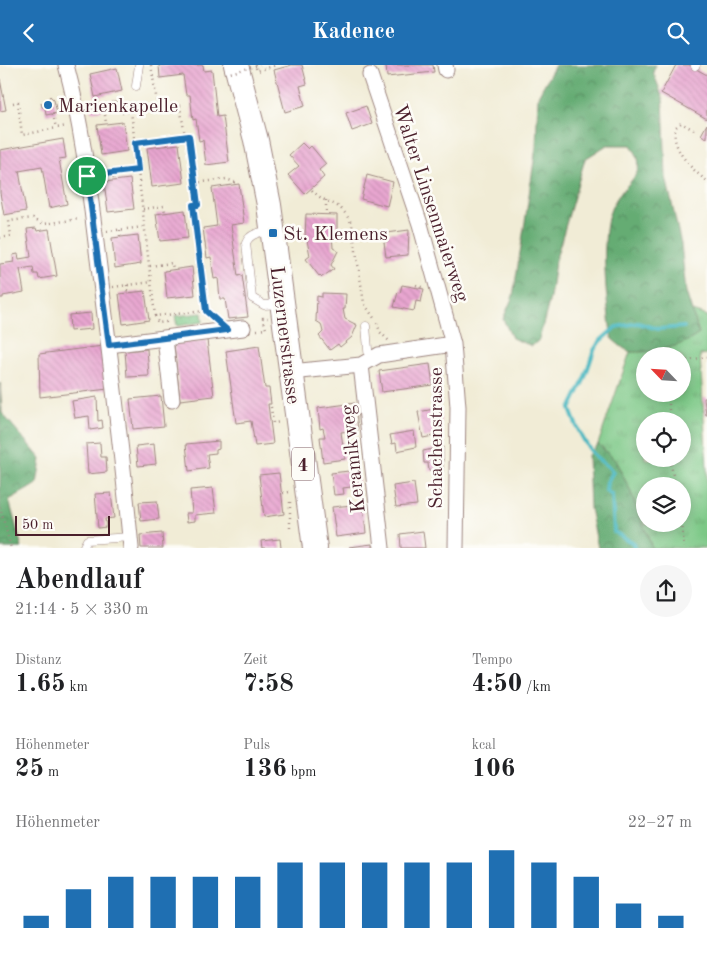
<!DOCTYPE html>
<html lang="de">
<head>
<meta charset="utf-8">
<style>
  :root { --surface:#fff; --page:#f6f6f6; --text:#202124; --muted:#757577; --accent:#1f6fb2 }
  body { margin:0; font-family:"Old Standard TT",serif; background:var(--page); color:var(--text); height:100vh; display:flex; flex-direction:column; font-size:19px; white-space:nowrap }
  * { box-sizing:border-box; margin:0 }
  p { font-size:16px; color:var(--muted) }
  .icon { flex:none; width:28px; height:28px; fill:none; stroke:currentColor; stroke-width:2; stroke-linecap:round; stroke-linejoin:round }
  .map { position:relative; height:483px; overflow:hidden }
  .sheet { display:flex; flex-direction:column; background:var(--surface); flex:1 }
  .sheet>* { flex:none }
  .needle { width:32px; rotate:295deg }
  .fabs { position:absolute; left:636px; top:282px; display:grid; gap:10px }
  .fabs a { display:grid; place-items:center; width:55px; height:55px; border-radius:50%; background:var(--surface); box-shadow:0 2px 12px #0003; font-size:25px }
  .scale { position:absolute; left:15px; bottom:12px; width:95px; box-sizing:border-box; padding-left:5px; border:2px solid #4a1f2b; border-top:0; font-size:14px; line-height:18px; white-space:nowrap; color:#4a1f2b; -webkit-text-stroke:4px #fdfcf7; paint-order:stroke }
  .pin { position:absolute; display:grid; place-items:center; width:42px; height:42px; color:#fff; margin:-21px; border:2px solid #fff; border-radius:50%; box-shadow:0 1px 5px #0007 }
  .round { display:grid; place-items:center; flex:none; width:52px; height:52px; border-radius:26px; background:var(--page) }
  .summary { display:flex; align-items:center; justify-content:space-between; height:85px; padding:0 15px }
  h1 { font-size:28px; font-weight:600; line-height:38px }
  .figures { display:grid; grid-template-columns:repeat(3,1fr); gap:8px; height:85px; padding:5px 15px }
  .figures div { display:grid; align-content:center }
  .figures b { font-size:25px; font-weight:600 }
  .figures small { font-size:14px; font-weight:400 }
  .figures p { font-size:14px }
  .chart { height:140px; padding:10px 15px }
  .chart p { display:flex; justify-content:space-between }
  .chart svg { width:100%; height:90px; margin-top:5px; stroke:var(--accent); stroke-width:6 }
  header { display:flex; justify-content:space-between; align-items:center; height:65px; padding:0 15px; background:var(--accent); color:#fff; font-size:22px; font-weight:600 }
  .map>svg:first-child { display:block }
  .grass { fill:url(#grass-tufts); stroke:#637458; fill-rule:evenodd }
  .forest { fill:url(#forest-crowns); stroke:#58664f }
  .park { fill:url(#park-dots); stroke:#637458 }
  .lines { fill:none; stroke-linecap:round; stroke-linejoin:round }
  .stream { stroke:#49b8c1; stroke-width:4 }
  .building { fill:url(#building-back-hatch) }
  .lane-casing { stroke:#9e8680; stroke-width:9 }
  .street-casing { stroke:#9e8680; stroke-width:17 }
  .primary-casing { stroke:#9e8680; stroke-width:26 }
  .path { stroke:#9e8680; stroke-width:2.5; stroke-dasharray:1 4; stroke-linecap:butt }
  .lane { stroke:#fff; stroke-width:8 }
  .street { stroke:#fff; stroke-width:15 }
  .primary { stroke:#fff; stroke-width:24 }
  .path-bridge { stroke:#9e8680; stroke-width:2.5; stroke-dasharray:1 4; stroke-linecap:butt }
  .route-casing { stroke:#fff; stroke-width:10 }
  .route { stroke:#1f6fb2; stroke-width:6 }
  .poi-dot { fill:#1f6fb2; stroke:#fdfcf7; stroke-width:2 }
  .labels { text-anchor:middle; stroke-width:5; stroke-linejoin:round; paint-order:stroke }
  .shield { fill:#fdfcf7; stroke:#806168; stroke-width:1 }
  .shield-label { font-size:19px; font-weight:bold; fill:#4a1f2b }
  .poi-label { font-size:20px; fill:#4a1f2b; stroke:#fdfcf7; text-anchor:start }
  .street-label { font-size:20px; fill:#4a1f2b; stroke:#fdfcf7 }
</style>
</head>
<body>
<header><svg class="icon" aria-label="back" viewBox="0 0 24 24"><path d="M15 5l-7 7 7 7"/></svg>Kadence<svg class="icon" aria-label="search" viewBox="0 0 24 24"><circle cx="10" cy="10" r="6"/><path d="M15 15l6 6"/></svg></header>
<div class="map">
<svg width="707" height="483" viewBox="0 0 707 483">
  <defs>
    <pattern id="grass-tufts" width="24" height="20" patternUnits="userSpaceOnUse" patternTransform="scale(1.25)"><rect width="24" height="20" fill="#7cc886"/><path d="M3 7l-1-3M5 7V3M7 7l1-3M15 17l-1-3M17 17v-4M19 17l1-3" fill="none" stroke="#6dab74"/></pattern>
    <pattern id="forest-crowns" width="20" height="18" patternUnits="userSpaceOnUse" patternTransform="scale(1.25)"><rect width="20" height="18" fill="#65ac73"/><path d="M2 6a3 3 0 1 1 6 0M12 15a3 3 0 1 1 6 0" fill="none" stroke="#558b5f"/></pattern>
    <pattern id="park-dots" width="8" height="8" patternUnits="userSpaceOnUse" patternTransform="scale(1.25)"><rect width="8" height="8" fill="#7cc886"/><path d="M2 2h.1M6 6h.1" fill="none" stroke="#6dab74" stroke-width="1.8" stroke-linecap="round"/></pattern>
    <pattern id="building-back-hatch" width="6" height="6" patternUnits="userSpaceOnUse" patternTransform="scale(1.25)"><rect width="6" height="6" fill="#e8a6d0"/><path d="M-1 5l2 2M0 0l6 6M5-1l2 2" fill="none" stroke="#c88eb3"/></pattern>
  </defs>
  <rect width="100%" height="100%" fill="#fdfcf7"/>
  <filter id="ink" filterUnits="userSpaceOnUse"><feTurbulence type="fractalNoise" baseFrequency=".02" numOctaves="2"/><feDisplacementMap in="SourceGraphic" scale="10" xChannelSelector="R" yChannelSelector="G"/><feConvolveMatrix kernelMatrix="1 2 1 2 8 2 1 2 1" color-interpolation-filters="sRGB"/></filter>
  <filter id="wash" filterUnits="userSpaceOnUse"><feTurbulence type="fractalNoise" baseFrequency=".0096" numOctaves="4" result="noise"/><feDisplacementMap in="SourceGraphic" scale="20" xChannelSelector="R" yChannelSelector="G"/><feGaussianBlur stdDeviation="1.12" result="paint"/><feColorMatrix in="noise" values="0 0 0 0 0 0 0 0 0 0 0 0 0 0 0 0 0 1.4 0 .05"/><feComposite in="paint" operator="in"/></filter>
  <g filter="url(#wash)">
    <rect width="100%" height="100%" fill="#f1ecd6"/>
    <path class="grass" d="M692 246 707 251V289L700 290 707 404V483H652L630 425 615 395 598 379 630 287 667 283 699 268ZM645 291H682V329H645ZM645 356H682V394H645ZM645 421H682V459H645Z"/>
    <path class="forest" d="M555 0H656L653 7 663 33 666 112 681 179 686 227 699 269C682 282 653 288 632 287 625 286 617 278 612 274 607 244 599 172 611 144 622 116 653 111 631 80H607L585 94 555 197 550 233 539 275 532 281 512 273 503 254 513 231 525 157 536 82 538 31Z
      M0 318 2 348 41 394 37 419 9 435 22 483H0Z
      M598 379 615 395 630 425 652 483H598L590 443 588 390Z"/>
    <path class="park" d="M202 248 203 257 177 261 175 251Z"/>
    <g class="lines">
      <path class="stream" d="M634 483 633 478 614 467 612 430 606 426 607 417 613 407C608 400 602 398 596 392 583 378 576 361 570 344L584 315 594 285 600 276 616 262 638 258 658 264 684 262"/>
    </g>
    <g id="blocks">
      <path class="building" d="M159 0H203L204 6 212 5 217 52 223 51 229 97 206 100 203 75 199 76 196 54 193 55 190 30H186L183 10 160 13Z
        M292 0H302L307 19 300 21 305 41 285 47 274 5Z
        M386 0H433L434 7 387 12Z
        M676 0H689L707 10V54L661 28Z
        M117 3 122 26 95 32 90 9Z
        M0 14 6 45 0 46Z
        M50 31 54 35 57 48 46 50 45 42H42L41 38 46 37Z
        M111 37H119L120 43 112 44Z
        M101 39 102 45 91 47 90 40Z
        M366 41 372 59 352 66 346 48Z
        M123 57 127 86 101 90 97 60Z
        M707 59V73L701 70Z
        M63 74 66 93 59 94 67 139 49 143 42 102 19 106 26 146 4 150 0 128V85Z
        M302 78 308 84 311 81 326 99 319 105 324 112 305 129 288 110 299 101 289 90Z
        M179 79 184 118 152 122 147 83Z
        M367 110 393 117 387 141 361 134Z
        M130 114 134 144 108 147 104 117Z
        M239 119 244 158 231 160 238 211 242 210 248 252 228 254 225 234H220L218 213 214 214 211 192 207 193 203 163 217 161 212 123Z
        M185 145 188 173 160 176 156 149Z
        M306 149 337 150V168L332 169 333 183 338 186 331 200 334 204 322 212 320 210 319 211 306 194 310 191 307 175 305 174Z
        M36 163 37 166 49 164 57 211 39 214 38 209H34L33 202 20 204 24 227 3 231V233H0V199L14 197 13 190 18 189 19 194 31 192 27 164Z
        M409 165 408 190 386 192 384 177 387 176V168Z
        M138 170 141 199 115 203 112 173Z
        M192 202 195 230 167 233 164 206Z
        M402 220 424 224 421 237 416 236 414 246 394 242 398 227 400 228Z
        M145 226 149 255 123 259 119 229Z
        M322 228 346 229 345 244H343L345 254 357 260 352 272 340 282 338 279 330 285 319 271 323 267 321 259 316 256 317 231 322 232Z
        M91 248 92 264 70 266 69 250Z
        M207 275 214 331 180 335 174 279Z
        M103 281 108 324 40 332 39 289Z
        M259 281 265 323H269L271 339H268L273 379 255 381 251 356 236 358 226 286Z
        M147 284 149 311 127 312 125 286Z
        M430 299 433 320 382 327 379 306Z
        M161 331 164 361 133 364 130 334Z
        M97 332 98 356 102 355 103 363 90 365 89 351 75 353 72 336Z
        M704 333H707V350H706Z
        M355 338 358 365 341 367 345 394 323 397 320 372H325L323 363 320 364 318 343Z
        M440 343 442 357 436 358 438 370 423 373 418 347Z
        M414 366 416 382 397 386 396 378 392 379 390 370Z
        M219 376V384L216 385V388L207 389 209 403 189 406 186 379Z
        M100 378 101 392H106L107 407 88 409 86 379Z
        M154 379 156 399 138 401 136 381Z
        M443 382V406H429L428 398H424L423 386Z
        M358 405 359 421 343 423 344 429 334 430 331 408Z
        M279 408 284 449 264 452 259 410Z
        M414 418 417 440 396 442 393 421Z
        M213 423 216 448 195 450V456L187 457 186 448H192L190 425Z
        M111 428 114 453 105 454 106 462 98 463 95 429Z
        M157 436 159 454 141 456 139 437Z
        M363 439 366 468 336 472 332 442Z
        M423 466 425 483H401L400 469Z
        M162 468 163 483H141L140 470Z
        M280 474 281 483H262L261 476Z
        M372 479V483H350L349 482Z"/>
    </g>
  </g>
  <g filter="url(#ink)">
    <use href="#blocks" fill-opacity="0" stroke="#9e8680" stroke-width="1"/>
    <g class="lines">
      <g class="lane-casing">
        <path id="lane" d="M695 1 696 0
          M136 21 139 0
          M270 166C261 167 250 168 246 178L252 233 264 240 281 239
          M366 261 369 296
          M83 483 87 475 130 472"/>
      </g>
      <g class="street-casing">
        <path id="street" d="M66 0C83 63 90 129 98 194 110 290 122 386 131 483
          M445 0 446 5
          M370 10 420 159 453 279 458 342 456 483
          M165 273 172 335
          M109 280 243 263
          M361 300 382 483
          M291 307 361 300 379 290 453 279"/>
      </g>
      <g class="primary-casing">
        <path id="primary" d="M236 0 256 75 269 140 315 483"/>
      </g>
      <path class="path" d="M151 0 158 43
        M256 3 257 6 277 0
        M13 38 18 37 22 70 66 61
        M122 48 131 46
        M53 49 56 63
        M105 50 106 59
        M694 65 681 58 676 62C669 82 692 105 707 116
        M185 71 180 41 131 46 155 251 206 246
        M166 74 167 81
        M135 78 189 71 198 140H193L206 246 215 254
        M112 108 114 116
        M100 109 138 105
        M195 118 226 114 237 118
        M312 125C328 143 339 132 352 160L364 238 374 253
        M143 144 164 141 165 148
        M326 146V135
        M120 165V172
        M107 166 145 162
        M0 173 11 171 9 156 33 153 44 159 79 154
        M150 201 172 198 173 204
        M127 220 128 228
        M416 220 424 223
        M113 222 152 217
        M155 251 158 258 166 257 168 253
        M377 258 380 267 389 276
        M257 265 266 264 263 253H268
        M682 296 707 292
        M669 329V356
        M271 342 273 358 281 357
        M670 394 675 421
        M283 428 289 427
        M290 437V463
        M0 442 11 483
        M682 458 684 483"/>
      <use href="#lane" class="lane"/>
      <use href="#street" class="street"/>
      <use href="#primary" class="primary"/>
      <path class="path-bridge" d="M226 9 260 0"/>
    </g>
  </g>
  <g class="lines" filter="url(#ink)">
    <g class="route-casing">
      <path id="route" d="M189 71 198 140H193L206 246 227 265 109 280 87 111 138 105 135 78Z"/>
    </g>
    <use href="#route" class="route"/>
  </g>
  <g class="poi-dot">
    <circle cx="48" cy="40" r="5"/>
    <rect x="268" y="163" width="10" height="10" rx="2.5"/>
  </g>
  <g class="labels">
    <rect class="shield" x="292" y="382.5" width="22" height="33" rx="4"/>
    <g class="shield-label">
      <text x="303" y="406">4</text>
    </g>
    <g class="poi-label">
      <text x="58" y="47">Marienkapelle</text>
      <text x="283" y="175">St. Klemens</text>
    </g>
    <g class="street-label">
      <text transform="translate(432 138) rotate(72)" y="7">Walter Linsenmaierweg</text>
      <text transform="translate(286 270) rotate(83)" y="7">Luzernerstrasse</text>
      <text transform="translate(435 373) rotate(-90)" y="7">Schachenstrasse</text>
      <text transform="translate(352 394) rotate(-96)" y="7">Keramikweg</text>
    </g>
  </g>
</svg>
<div class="fabs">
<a><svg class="needle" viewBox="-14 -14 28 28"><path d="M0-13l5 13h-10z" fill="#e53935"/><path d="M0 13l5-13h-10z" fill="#757577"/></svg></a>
<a><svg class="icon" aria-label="locate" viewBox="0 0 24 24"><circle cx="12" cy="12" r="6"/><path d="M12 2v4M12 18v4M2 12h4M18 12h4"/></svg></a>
<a><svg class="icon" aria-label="layers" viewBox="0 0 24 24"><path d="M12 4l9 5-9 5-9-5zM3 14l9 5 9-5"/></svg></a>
</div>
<div class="scale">50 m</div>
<div class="pin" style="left:87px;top:111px;background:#1e9e55"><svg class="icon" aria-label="arrive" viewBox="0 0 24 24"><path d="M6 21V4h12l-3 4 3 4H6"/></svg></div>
</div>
<section class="sheet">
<div class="summary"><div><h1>Abendlauf</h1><p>21:14 · 5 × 330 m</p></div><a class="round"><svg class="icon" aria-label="share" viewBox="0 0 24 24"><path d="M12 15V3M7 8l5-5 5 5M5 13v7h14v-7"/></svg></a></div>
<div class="figures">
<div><p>Distanz</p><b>1.65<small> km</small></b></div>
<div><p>Zeit</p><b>7:58</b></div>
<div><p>Tempo</p><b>4:50<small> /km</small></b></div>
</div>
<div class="figures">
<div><p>Höhenmeter</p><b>25<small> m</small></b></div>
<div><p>Puls</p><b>136<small> bpm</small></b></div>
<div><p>kcal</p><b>106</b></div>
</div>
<div class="chart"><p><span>Höhenmeter</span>22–27 m</p>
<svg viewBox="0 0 160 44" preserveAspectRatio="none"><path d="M5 44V38M15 44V25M25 44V19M35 44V19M45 44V19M55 44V19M65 44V12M75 44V12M85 44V12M95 44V12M105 44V12M115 44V6M125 44V12M135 44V19M145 44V32M155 44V38"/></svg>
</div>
</section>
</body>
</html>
